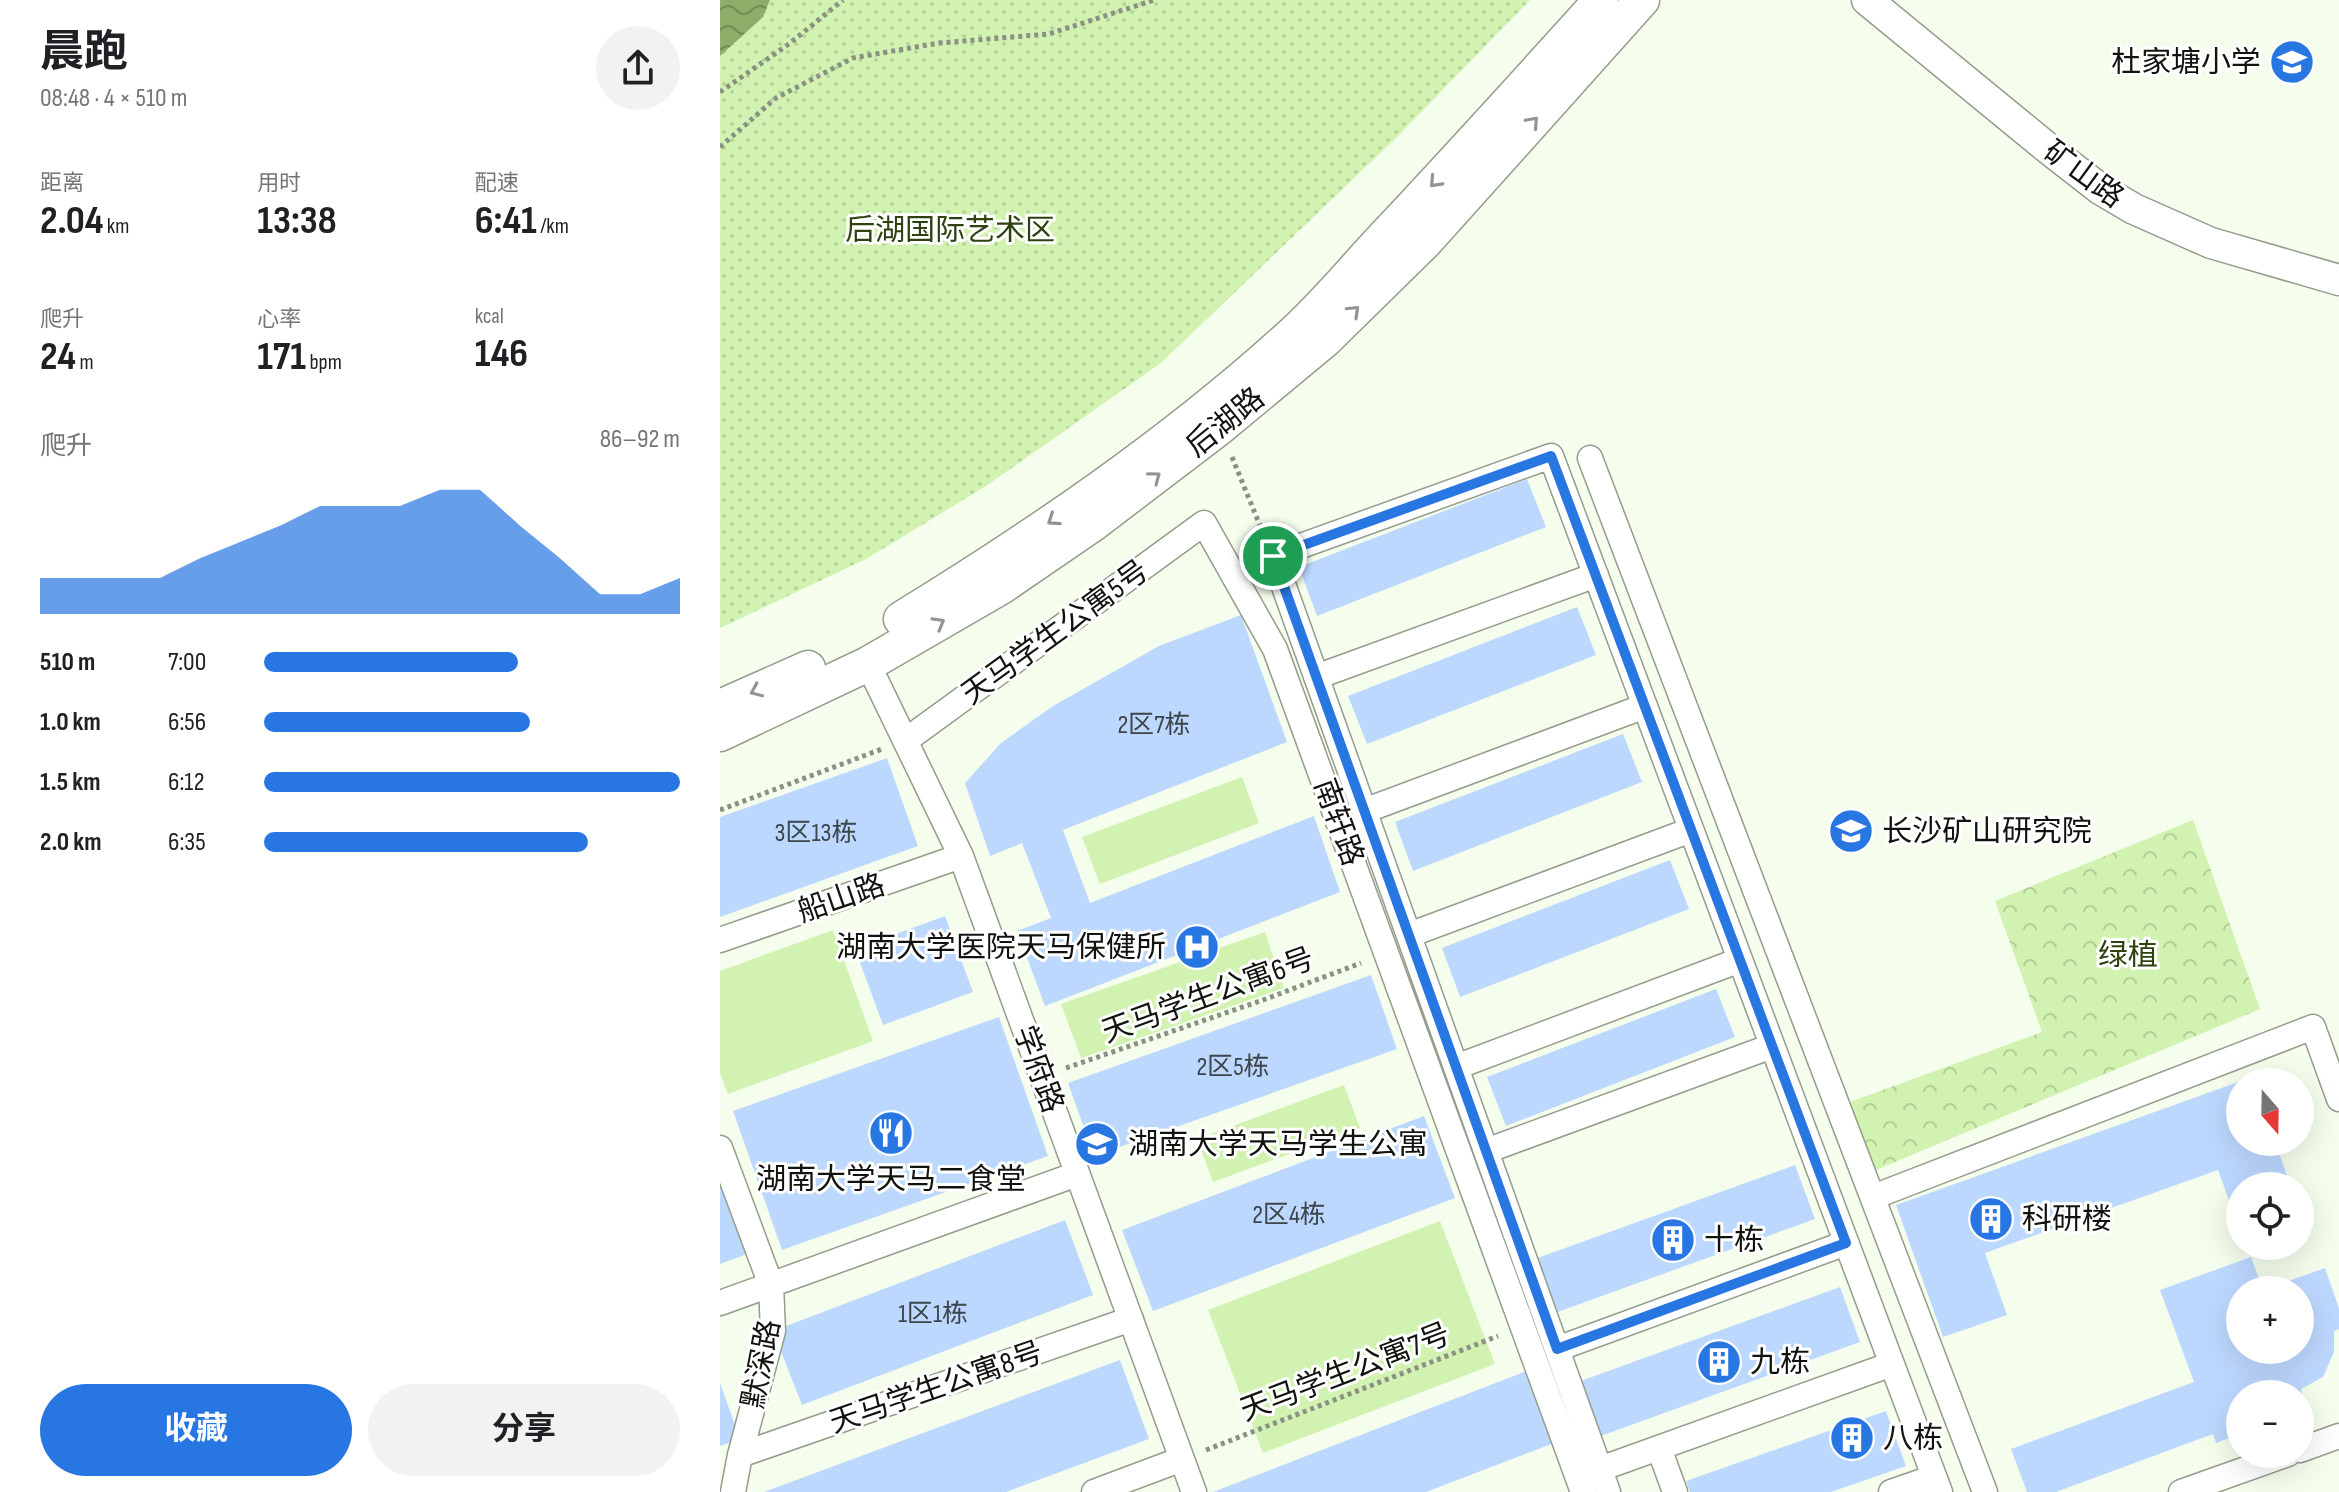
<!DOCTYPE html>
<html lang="zh">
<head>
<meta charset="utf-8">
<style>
  :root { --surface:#fff; --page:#f2f2f2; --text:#202124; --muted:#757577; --accent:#2876e1 }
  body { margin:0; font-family:"Sofia Sans Condensed","Noto Sans SC",sans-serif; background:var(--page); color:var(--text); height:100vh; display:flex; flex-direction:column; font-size:30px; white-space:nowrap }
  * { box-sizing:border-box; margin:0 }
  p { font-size:26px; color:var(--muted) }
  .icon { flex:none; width:44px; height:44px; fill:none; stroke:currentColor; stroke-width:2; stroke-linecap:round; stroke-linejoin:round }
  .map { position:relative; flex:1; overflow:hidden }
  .drawer { display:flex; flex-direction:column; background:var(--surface); width:720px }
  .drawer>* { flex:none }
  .needle { width:52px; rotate:160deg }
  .buttons { position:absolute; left:1506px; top:1068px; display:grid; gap:16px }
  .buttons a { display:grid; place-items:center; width:88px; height:88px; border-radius:50%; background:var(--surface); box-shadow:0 8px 32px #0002; font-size:40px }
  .pin { position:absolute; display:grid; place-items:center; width:68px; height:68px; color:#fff; margin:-34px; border:4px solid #fff; border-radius:50%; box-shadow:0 2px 8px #0007 }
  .round { display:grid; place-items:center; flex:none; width:84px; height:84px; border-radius:42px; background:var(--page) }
  .summary { display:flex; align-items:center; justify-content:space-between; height:136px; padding:0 40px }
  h1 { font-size:44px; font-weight:700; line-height:60px }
  .figures { display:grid; grid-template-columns:repeat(3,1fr); gap:12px; height:136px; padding:8px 40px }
  .figures div { display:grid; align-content:center }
  .figures b { font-size:40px; font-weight:700 }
  .figures small { font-size:22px; font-weight:400 }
  .figures p { font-size:22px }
  .chart { height:224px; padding:16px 40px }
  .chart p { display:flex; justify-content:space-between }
  .chart svg { width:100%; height:144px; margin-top:8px; fill:var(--accent); opacity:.7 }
  .primary-button { display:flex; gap:16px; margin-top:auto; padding:16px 40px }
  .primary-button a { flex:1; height:92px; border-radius:48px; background:var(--accent); color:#fff; font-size:32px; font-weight:700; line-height:92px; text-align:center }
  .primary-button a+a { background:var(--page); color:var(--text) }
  ul { padding:0 40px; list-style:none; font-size:26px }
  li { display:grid; grid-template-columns:128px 96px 1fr; align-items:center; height:60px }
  li i { height:20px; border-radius:10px; background:var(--accent) }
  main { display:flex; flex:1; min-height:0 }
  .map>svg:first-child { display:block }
  .grass { fill:url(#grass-dots) }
  .forest { fill:url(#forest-crowns) }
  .garden { fill:#d1f2b0 }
  .water { fill:url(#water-waves) }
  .building { fill:#bdd8ff }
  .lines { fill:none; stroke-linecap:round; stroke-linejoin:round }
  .minor-casing { stroke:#949c8c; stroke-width:27 }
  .tertiary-casing { stroke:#949c8c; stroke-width:33 }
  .secondary-casing { stroke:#949c8c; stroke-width:37 }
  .path { stroke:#8a9084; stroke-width:5; stroke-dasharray:4 4; stroke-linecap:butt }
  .minor { stroke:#fff; stroke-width:24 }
  .tertiary { stroke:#fff; stroke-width:30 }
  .secondary { stroke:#fff; stroke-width:34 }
  .oneway { stroke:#949593 }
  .route-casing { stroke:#fff; stroke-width:16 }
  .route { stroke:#2876e1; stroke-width:10 }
  .labels { text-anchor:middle; stroke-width:6; stroke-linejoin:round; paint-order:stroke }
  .number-label { font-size:26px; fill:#3c454a }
  .poi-label { font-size:30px; fill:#11140e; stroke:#fff; text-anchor:start }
  .street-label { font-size:30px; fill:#11140e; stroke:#fff }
  .park-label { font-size:30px; fill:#2c420f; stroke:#fff }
</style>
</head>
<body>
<main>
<section class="drawer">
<div class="summary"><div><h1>晨跑</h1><p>08:48 · 4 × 510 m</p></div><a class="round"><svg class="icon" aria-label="share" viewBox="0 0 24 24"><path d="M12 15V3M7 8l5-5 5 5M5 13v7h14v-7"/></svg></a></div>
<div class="figures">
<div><p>距离</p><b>2.04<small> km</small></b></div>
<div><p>用时</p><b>13:38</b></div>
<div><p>配速</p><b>6:41<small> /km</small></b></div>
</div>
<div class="figures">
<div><p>爬升</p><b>24<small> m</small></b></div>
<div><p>心率</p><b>171<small> bpm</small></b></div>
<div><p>kcal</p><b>146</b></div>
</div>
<div class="chart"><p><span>爬升</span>86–92 m</p>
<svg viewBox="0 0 160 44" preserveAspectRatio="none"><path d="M0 44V33L10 33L20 33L30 33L40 27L50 22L60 17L70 11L80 11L90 11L100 6L110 6L120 17L130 27L140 38L150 38L160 33V44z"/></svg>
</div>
<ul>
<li><b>510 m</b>7:00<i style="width:61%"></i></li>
<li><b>1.0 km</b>6:56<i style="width:64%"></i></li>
<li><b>1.5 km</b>6:12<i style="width:100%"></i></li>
<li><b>2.0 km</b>6:35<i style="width:78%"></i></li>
</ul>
<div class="primary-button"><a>收藏</a><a>分享</a></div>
</section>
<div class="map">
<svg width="1619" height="1492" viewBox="0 0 1619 1492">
  <defs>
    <pattern id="grass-dots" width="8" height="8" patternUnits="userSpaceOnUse" patternTransform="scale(2)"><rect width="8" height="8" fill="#d1f2b0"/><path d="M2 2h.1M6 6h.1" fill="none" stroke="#b2cf96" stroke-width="1.8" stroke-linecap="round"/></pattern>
    <pattern id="forest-crowns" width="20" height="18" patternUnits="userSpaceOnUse" patternTransform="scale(2)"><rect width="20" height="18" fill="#d1f2b0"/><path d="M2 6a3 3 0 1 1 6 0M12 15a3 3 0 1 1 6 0" fill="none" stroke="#b2cf96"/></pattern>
    <pattern id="water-waves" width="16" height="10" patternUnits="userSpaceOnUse" patternTransform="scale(2)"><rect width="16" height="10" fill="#8dae68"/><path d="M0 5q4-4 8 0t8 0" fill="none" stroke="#728c54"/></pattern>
  </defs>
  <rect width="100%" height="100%" fill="#f5feed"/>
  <path class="grass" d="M0 0H810L676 138 441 363 266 486 146 559 0 628Z"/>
  <path class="forest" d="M1473 820 1540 1009 1132 1180 1105 1111 1322 1032 1275 901Z"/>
  <path class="garden" d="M522 777 539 823 380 884 362 837Z
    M113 930 153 1041 8 1094 0 1073V971Z
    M545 932 564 988 361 1058 341 1004Z
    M624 1085 640 1128 493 1182 477 1139Z
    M720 1221 775 1364 543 1453 488 1310Z"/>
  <path class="water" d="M0 0H50L43 17 0 56Z"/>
  <path class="building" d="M807 479 826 527 597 616 579 567Z
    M857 607 876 655 647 744 628 696Z
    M521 615 567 742 343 830 370 903 594 816 620 892 325 1006 297 931 331 918 302 843 270 856 245 783 281 743 333 706 439 646Z
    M903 734 922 782 693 871 675 822Z
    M167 758 198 846 0 917V817Z
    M950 860 969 909 740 997 722 948Z
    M225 916 253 992 163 1025 135 949Z
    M651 975 677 1049 374 1156 348 1083Z
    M996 989 1015 1037 786 1126 767 1077Z
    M279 1017 328 1156 62 1250 13 1111Z
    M1532 1077 1534 1082H1520V1142H1555L1571 1186H1520V1231L1498 1170 1265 1253 1287 1315 1223 1337 1176 1205Z
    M704 1116 735 1198 433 1311 402 1230Z
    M1075 1165 1095 1219 832 1314 812 1260Z
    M0 1174 30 1253 0 1264Z
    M345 1220 373 1295 82 1405 53 1331Z
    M1531 1257 1543 1290H1520V1350H1580V1290H1544L1605 1268 1619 1308V1329L1614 1331V1352L1603 1377 1581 1389 1588 1409 1580 1412V1394H1520V1434L1496 1443 1493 1434 1336 1492H1307L1291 1449 1474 1382 1440 1290Z
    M1120 1287 1140 1342 878 1437 858 1382Z
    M400 1360 429 1439 286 1492H44Z
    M809 1370 837 1442 706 1492H493Z
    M0 1383 20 1439 0 1446Z
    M1166 1411 1186 1466 1111 1492H970L966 1481Z"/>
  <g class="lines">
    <g class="minor-casing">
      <path id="minor" d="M870 458 1265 1492
        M148 664 241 856 474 1492
        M596 677 876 575
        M185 741 484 523 555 649 863 1492
        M644 811 925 706
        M689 935 971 830
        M0 940 241 856
        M736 1067 1020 960
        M0 1148 51 1285 53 1331 20 1455 13 1492
        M766 1151 1052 1046
        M1153 1197 1593 1027 1619 1099
        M0 1303 357 1174
        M837 1349 1126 1243
        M939 1448 955 1492
        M1580 1450 1619 1436
        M20 1455 411 1319
        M880 1469 1172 1364
        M374 1492 462 1459
        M888 1492 553 556 831 456 1220 1492
        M1171 1492 1214 1477
        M1461 1492 1568 1454"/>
    </g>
    <g class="tertiary-casing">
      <path id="tertiary" d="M1147 0 1330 150 1380 189 1414 209 1491 243 1619 280"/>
    </g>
    <g class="secondary-casing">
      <path id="secondary" d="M181 619C316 536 450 445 568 338 602 308 632 271 664 237 737 159 809 80 881 0
        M0 707 88 668
        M0 734 148 664 281 587 373 524 499 428 604 341 706 241 922 0"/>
    </g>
    <path class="path" d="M0 92 69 44 123 0
      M0 147 56 98 133 58 219 43 329 34 434 0
      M512 457 543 533
      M0 810 162 749
      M346 1068 543 1000 641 963
      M486 1450 778 1336"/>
    <use href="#minor" class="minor"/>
    <use href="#tertiary" class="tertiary"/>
    <use href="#secondary" class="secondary"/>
  </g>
  <defs><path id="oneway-chevron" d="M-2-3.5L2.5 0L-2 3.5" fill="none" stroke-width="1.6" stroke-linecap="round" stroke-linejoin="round" transform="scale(2)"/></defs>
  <g class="oneway">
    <use href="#oneway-chevron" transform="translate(813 122) rotate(-48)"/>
    <use href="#oneway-chevron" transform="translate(715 182) rotate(133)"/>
    <use href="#oneway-chevron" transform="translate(634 311) rotate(-44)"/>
    <use href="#oneway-chevron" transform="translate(435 477) rotate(-37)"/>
    <use href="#oneway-chevron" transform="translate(333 520) rotate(146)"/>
    <use href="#oneway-chevron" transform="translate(219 623) rotate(-30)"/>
    <use href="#oneway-chevron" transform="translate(36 691) rotate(156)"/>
  </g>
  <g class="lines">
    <g class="route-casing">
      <path id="route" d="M831 456 1126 1243 837 1349 553 556Z"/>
    </g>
    <use href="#route" class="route"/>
  </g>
  <defs>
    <g id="school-disc" transform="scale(2.3)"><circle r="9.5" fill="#2876e1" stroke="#fff"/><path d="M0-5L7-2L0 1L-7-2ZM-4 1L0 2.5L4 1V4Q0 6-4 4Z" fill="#fff"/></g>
    <g id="university-disc" transform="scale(2.3)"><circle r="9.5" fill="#2876e1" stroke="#fff"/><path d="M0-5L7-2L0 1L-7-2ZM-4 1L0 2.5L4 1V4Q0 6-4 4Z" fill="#fff"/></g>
    <g id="hospital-disc" transform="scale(2.3)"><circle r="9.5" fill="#2876e1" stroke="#fff"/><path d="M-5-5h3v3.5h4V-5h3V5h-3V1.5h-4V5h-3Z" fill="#fff"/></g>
    <g id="restaurant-disc" transform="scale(2.3)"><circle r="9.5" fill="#2876e1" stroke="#fff"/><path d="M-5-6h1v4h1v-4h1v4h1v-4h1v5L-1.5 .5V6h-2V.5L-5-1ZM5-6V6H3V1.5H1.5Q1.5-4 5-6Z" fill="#fff"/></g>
    <g id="building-disc" transform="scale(2.3)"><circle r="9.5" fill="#2876e1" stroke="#fff"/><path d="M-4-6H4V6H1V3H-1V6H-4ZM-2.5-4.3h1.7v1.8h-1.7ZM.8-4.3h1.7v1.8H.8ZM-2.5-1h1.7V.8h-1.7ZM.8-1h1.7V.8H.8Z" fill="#fff"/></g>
  </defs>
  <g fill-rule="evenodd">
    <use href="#school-disc" x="1572" y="62"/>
    <use href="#university-disc" x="1131" y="831"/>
    <use href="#hospital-disc" x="477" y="947"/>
    <use href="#restaurant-disc" x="171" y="1133"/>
    <use href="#university-disc" x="377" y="1144"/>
    <use href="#building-disc" x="1271" y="1219"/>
    <use href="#building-disc" x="953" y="1240"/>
    <use href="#building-disc" x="999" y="1362"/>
    <use href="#building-disc" x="1132" y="1438"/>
  </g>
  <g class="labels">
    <g class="number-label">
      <text x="434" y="733">2区7栋</text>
      <text x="96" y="841">3区13栋</text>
      <text x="513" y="1075">2区5栋</text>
      <text x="569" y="1223">2区4栋</text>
      <text x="213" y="1322">1区1栋</text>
    </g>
    <g class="poi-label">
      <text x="1541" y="72" text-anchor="end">杜家塘小学</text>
      <text x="1162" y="841">长沙矿山研究院</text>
      <text x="446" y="957" text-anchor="end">湖南大学医院天马保健所</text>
      <text x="408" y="1154">湖南大学天马学生公寓</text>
      <text x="171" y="1189" text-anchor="middle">湖南大学天马二食堂</text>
      <text x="1302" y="1229">科研楼</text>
      <text x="984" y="1250">十栋</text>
      <text x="1030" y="1372">九栋</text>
      <text x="1163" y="1448">八栋</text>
    </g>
    <g class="street-label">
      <text transform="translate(1364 174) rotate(36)" y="10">矿山路</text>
      <text transform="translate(505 422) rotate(-39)" y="10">后湖路</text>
      <text transform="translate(335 632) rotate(-36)" y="10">天马学生公寓5号</text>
      <text transform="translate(619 822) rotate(70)" y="10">南轩路</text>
      <text transform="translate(121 898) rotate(-19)" y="10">船山路</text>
      <text transform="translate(488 995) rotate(-20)" y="10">天马学生公寓6号</text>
      <text transform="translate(319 1069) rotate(70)" y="10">学府路</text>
      <text transform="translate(41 1364) rotate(-79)" y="10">默深路</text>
      <text transform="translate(625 1372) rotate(-21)" y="10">天马学生公寓7号</text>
      <text transform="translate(216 1387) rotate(-19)" y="10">天马学生公寓8号</text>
    </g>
    <g class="park-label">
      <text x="230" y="240">后湖国际艺术区</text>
      <text x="1408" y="965">绿植</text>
    </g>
  </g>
</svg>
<div class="buttons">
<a><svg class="needle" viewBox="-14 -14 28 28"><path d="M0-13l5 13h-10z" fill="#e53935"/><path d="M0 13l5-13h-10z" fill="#757577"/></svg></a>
<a><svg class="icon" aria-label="locate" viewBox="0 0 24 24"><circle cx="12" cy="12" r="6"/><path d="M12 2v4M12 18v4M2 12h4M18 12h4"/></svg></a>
<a>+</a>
<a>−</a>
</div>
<div class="pin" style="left:553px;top:556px;background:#1e9e55"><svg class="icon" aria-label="arrive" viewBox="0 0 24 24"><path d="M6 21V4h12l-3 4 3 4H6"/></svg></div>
</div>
</main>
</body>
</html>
